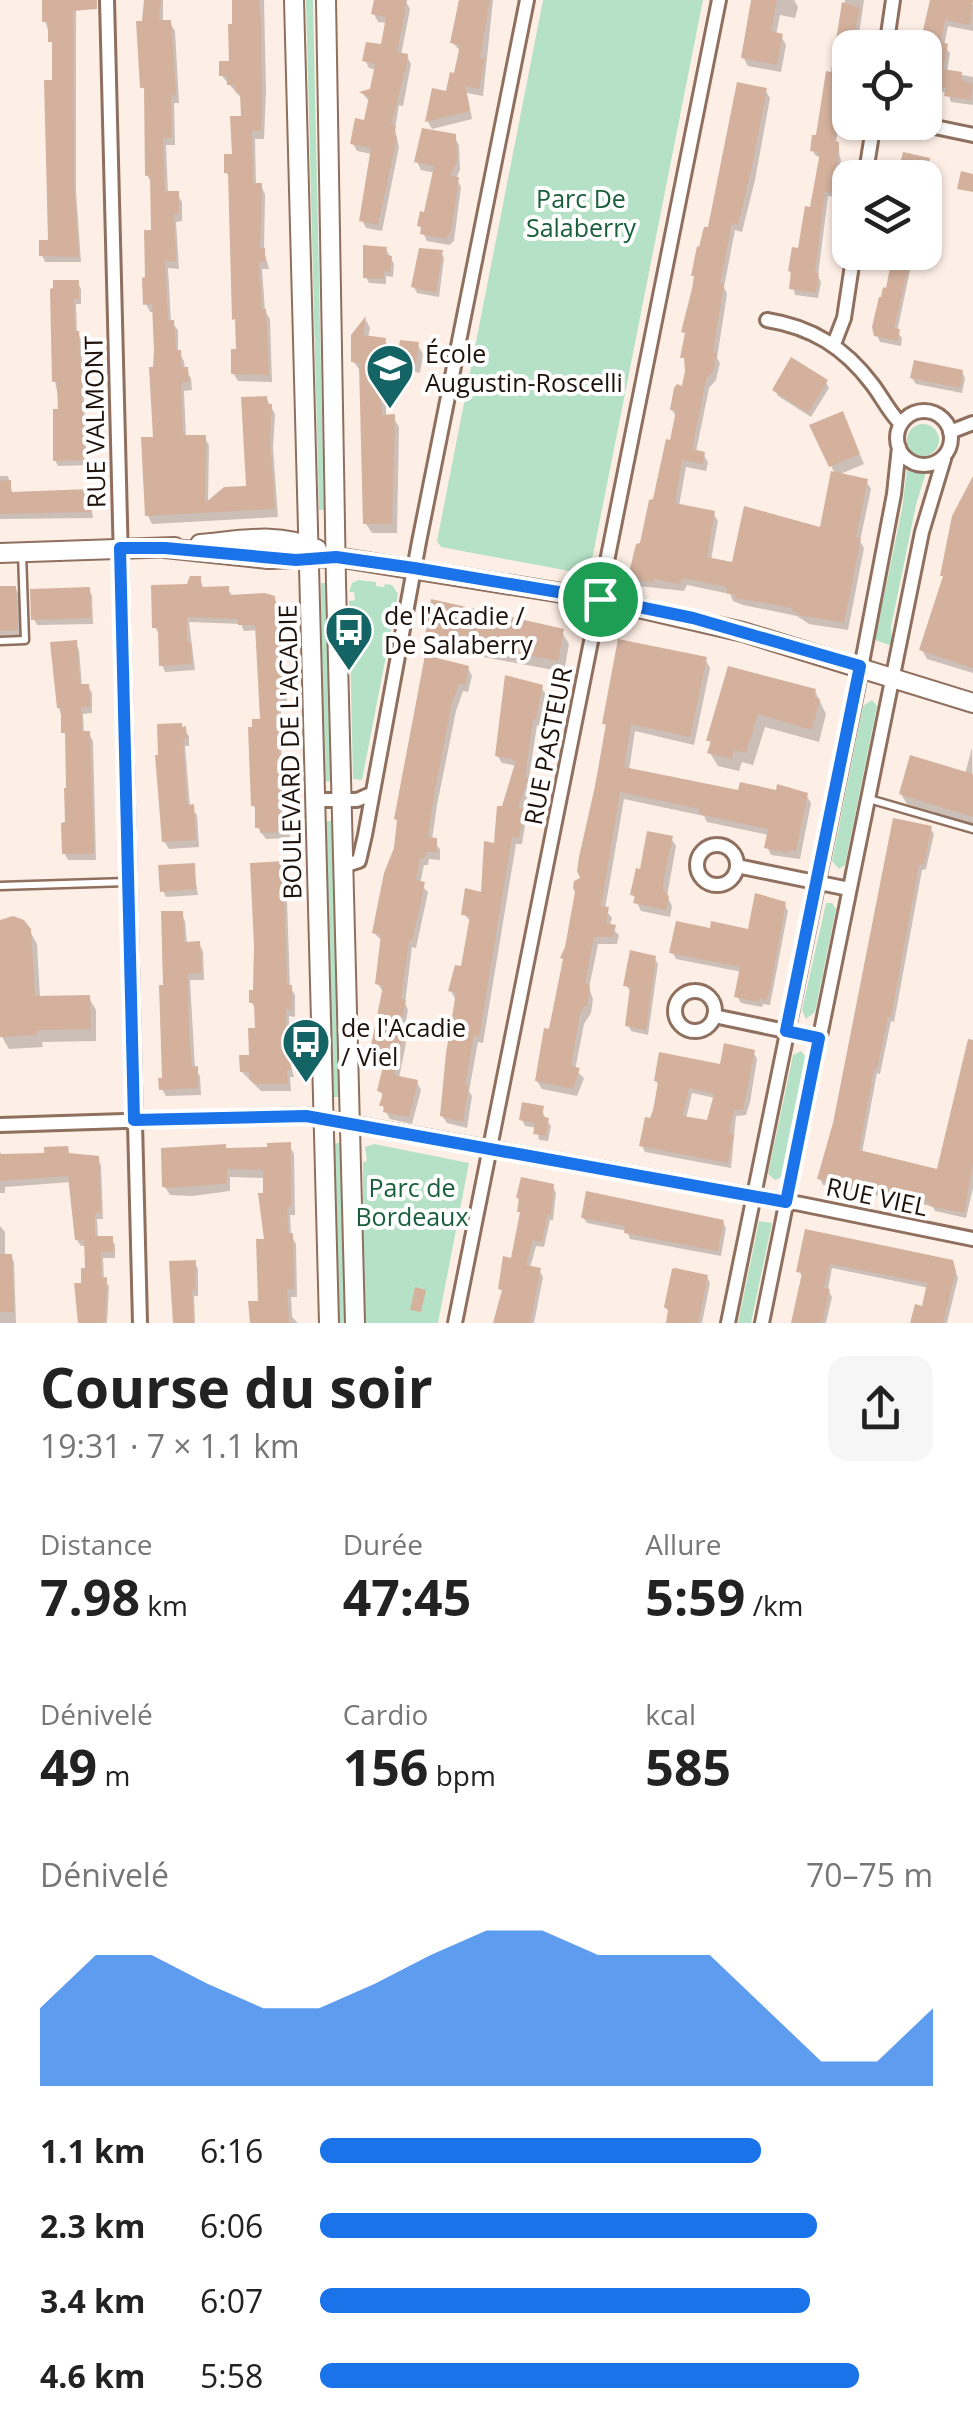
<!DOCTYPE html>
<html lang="fr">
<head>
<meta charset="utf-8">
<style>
  :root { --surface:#fff; --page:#f6f6f6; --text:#222; --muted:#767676; --accent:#1a73e8 }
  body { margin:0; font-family:"Open Sans",sans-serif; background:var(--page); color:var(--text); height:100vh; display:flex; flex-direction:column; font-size:38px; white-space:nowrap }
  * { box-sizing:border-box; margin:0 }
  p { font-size:32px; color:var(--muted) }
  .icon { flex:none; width:55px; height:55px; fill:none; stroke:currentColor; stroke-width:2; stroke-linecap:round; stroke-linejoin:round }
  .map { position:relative; height:1323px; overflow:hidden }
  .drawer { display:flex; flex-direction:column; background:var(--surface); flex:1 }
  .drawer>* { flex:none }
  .controls { position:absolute; left:832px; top:30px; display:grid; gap:20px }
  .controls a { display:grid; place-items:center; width:110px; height:110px; border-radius:20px; background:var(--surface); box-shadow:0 2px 8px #0004; font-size:50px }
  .pin { position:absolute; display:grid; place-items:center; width:85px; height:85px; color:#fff; margin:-42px; border:5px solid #fff; border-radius:50%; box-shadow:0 2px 10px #0007 }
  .round { display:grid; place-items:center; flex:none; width:105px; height:105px; border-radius:20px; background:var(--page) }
  .summary { display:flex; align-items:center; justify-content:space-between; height:170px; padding:0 40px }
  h1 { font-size:55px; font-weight:700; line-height:75px }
  .metrics { display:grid; grid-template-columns:repeat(3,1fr); gap:15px; height:170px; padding:10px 40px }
  .metrics div { display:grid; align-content:center }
  .metrics b { font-size:50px; font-weight:700 }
  .metrics small { font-size:28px; font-weight:400 }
  .metrics p { font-size:28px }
  .chart { height:280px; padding:20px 40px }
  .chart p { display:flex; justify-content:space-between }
  .chart svg { width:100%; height:180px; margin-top:10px; fill:var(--accent); opacity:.7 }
  ul { padding:0 40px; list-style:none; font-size:32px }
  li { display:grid; grid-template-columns:160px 120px 1fr; align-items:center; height:75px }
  li i { height:25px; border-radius:12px; background:var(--accent) }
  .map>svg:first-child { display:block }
  .green { fill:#b5e2c6 }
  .shadow { fill:#0003; fill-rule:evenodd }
  .building { fill:#d3b19d; fill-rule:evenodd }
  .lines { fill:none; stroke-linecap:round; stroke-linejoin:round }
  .lane-casing { stroke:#8f6f5d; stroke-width:11 }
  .street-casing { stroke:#8f6f5d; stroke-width:18 }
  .secondary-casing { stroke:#8f6f5d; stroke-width:22 }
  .lane { stroke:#fff; stroke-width:6 }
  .street { stroke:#fff; stroke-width:12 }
  .secondary { stroke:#fff; stroke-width:18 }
  .route-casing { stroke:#fff; stroke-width:20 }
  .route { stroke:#1a73e8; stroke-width:12 }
  .labels { text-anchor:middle; stroke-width:8; stroke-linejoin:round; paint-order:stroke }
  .park-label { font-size:25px; fill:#1a5f3d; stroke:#fff }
  .poi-label { font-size:25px; fill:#1e120b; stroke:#fff; text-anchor:start }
  .street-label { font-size:25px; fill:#1e120b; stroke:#fff }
</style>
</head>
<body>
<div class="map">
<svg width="973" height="1323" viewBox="0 0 973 1323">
  <rect width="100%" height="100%" fill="#feefe6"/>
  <path class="green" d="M306 0H313L324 510H319Z
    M543 0H703L590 570 585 574 441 547 437 541Z
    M907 440a16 16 0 1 1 32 0a16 16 0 1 1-32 0Z
    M910 467 926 472 916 505 891 627 892 646 872 639 878 625 902 509 907 469Z
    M358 580 376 582V586L384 587 385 584 392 585 398 594 362 780 353 779 349 601 355 600 354 592H349L352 583Z
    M321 583H328L333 781 323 782Z
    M872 700 877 706 845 865 839 869 832 861 863 706Z
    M325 821H334L342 1097H332Z
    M826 903H832L836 909 815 1012 806 1019 802 1010Z
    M801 1051 806 1057 783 1171 780 1178 775 1180 768 1174 793 1055Z
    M343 1142 348 1323H337L333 1144Z
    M374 1144 469 1163 438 1323H363V1162L367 1161 365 1147Z
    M759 1221 772 1223 751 1323H738Z"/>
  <path class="shadow" d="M44 0H76V191L81 262H45L42 255 51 242 54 83V48L45 21Z
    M146 0H163V23H170L175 31 179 103H174L175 145H166L168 194H177L182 202V221L176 222 179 269 168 268 171 322 178 330V353L184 361 185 370 191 378 192 390 184 391 186 438 204 437 209 445 208 503 248 488 266 398 275 414 273 448 278 517 152 524 148 516 156 439 155 312H150L146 304 154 233 152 184 147 175 146 93 143 87Z
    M234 0H264L266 91 264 139H255L256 186H261L265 194 264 251 269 269H262L265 311 270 319 272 382 238 381 233 373 238 352V325L235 320 231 181 226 172 234 157 244 119 243 100 221 75 232 63Z
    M377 0H405L410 9 401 55 407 56 411 64 403 106 399 105 395 129 399 147 382 231 366 228 362 220 372 154 357 151 353 144 366 123 370 102 363 94 372 91 377 70 369 68 365 60 383 47 388 23 378 22 374 14Z
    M459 0H493L483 96 467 93 472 119 432 129 428 122 434 91 448 94 456 76 461 52 453 43Z
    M754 0H794L798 7 795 18 780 15 776 35 781 36 786 45 781 72 748 66 743 57Z
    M845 0H864L857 48H850L836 143 841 160 834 197 828 196 818 276 821 282 818 298 795 295 790 271 800 250 812 210 822 157 816 156 812 150 833 75Z
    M932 0 973 5V31L948 26 944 46 950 53 947 72 973 77V105L951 102 948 93 925 88V48Z
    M765 90 770 98 755 180 742 232 735 230 724 287 727 294 717 358 720 363 716 380 709 388 696 452 703 454 708 462 706 471 686 467 679 506 713 513 718 521 711 560 734 565 822 530 836 475 831 466 847 424 864 464 838 475 866 481 871 489 860 541 864 548 848 630 809 624 797 616 743 605 733 601 730 594 687 585 684 591 638 586 631 573 672 443 677 418 672 410 684 388 687 364 683 357 687 337 684 331 696 279 693 275Z
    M454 137 459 145 460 170 456 178 461 187 454 241 449 245 427 241 423 233 420 226 426 215 436 173 421 170 417 162Z
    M905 155 928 160 931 166 928 182 925 178H900Z
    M386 249 394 264 393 277 386 276V284L369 283 366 277Z
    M441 252 444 258 439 297 417 293 414 287Z
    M895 252H914L897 332 902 338 901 346 880 342 877 335Z
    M78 283 81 289V304H76L77 333 81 339 87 465 58 466 55 460 61 412 55 381Z
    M366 320 370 328 368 338 384 340 390 350 388 368H386V417H393L399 427 397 533H372L366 524 361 372 353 361V336Z
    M417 344 423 354 420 373 404 370 399 361Z
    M962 372 965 378 962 393 916 384 912 378Z
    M826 382 829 388 811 417 778 396 775 390Z
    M0 476H8L13 495 89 492 93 518 0 519Z
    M973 481V673L927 659 922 650Z
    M200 578 204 590 228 589 233 597 274 598 278 605V639L283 648 287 688V703L281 704 282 818H286L290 824V838L266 839 258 828V813L253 805 263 721 258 630 244 631 241 624 189 622 195 670 165 672 162 665 159 634 155 627Z
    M15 588 23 602 24 643 0 644V589Z
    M88 590 92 595 93 624 37 625 34 619Z
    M562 632 569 644 564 672 435 648 428 636Z
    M75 643 79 650 82 686H88L92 693V713L83 714 84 734H89L93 741 96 860H68L64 853 68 739 59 708Z
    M427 658 468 668 472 676 468 692 463 691 456 711 437 805 432 840 440 849V860L429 859 428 865H424L420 884 428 892 416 948 412 947 405 1003 408 1010 403 1037 406 1043 399 1078 417 1082 421 1090 412 1124 390 1119 382 1105 384 1098 380 1091 386 1063 377 1059 373 1051 383 992 378 984 383 942 374 933 397 848Z
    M705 659 710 668 694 745 635 731 629 770 740 793 806 795 811 803 800 859 771 855 767 847 769 835 707 822 704 816 624 799 605 909 612 918 610 926 619 935 617 944H598L589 988 593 999 591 1013 584 1024 575 1070 584 1078 577 1096 542 1089 537 1081 584 878 608 729 604 723Z
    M730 669 815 691 826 714 819 742 765 727 753 765 742 762 739 771 718 766 710 753 712 746 709 740Z
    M541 687 546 695 540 726 537 725 528 784 531 788 522 812 526 819 522 844H516L483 1043 478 1042 469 1091 472 1096 467 1128 447 1123 442 1116 455 999 451 991 463 969 471 922 464 914 483 895 517 766 502 763 497 755Z
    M183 729 189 736V746H185L190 807 197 815 199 847 169 849 164 841Z
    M972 748 973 824 907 804 901 794 965 774Z
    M930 828 934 834 926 869 922 870 894 1022 891 1021 880 1074 877 1073 862 1153 939 1172 973 1039V1188L966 1218 935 1211 932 1206 823 1185 820 1179Z
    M671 838 676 846 667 896 672 906 670 917 641 911 633 894 642 872Z
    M282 864 286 872 290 987 295 995V1017L289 1016V1058L294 1077H290L291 1091H261L242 1072 252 1057 258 1030 257 1012 252 1003Z
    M193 866 198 895 166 897 163 891Z
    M784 904 788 911 770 1005 763 1004 762 1007 741 1003 737 996 742 972 676 959 672 952 712 931 750 932Z
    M181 914 185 921 187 944H199L203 951 204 980H190L195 1069 200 1076 201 1095 166 1096 162 1089 165 987Z
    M0 926 29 930 37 944 40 998H89L96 1010V1041L42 1042 43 1047 9 1049 2 1037Z
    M654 958 658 964 648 1035 631 1031 628 1025 630 991 626 985Z
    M753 1052 757 1059 750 1102 746 1115 736 1116 731 1168 645 1152 642 1146 660 1087 656 1081 722 1067ZM692 1093 715 1098 708 1123 686 1119Z
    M542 1108 545 1119 551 1126 548 1141 539 1140 537 1128 525 1126 522 1120Z
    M289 1145 294 1154 295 1215H290L291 1235 296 1244 297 1297H291L292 1317 298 1323H252L260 1304 267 1241 266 1178 230 1177V1191L192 1196 170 1195 165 1187 227 1150H269Z
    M67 1149 71 1156 97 1158 101 1165 103 1219H97L98 1238H111L115 1245V1258H103L104 1280 109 1286 107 1323H80L87 1270V1246H81L77 1240 71 1182 5 1187V1193H0V1152L3 1157 47 1156Z
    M553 1187 556 1193 553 1220H550L544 1247 536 1246 530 1268 539 1270 543 1277 534 1323H496L503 1293 500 1288 513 1261 522 1216 518 1197Z
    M583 1217 723 1222 726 1228 721 1256 630 1239 627 1231 587 1223Z
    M0 1226 5 1232V1256H11L14 1262 16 1323H0Z
    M807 1232 952 1262 958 1278 947 1323H913L924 1309 929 1288 832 1268 828 1290 832 1297 826 1323H795L803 1278 799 1271Z
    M195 1263 198 1269V1296H194L195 1323H175Z
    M707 1277 710 1283 702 1323H668Z"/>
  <path class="building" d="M42 0H97V9L73 11 74 183 79 257 39 256V240H48L44 80H52V42H48V22H42Z
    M144 0H161L159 20H171L176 95H171L172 138H163L165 191H179V214H174L176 262 165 261 168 320H174L176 350H181L182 367H188L189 382 181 383 183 435H206L205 503 224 487 246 486 241 397 267 396 268 404H272L270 439 275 509 145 516 141 437H153L149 367H153L154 351 152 304 143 305 142 278 145 277 144 230H151L150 175 145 176 144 88H140L136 21H142Z
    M232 0H259L261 19 262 115 261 131H252L253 183H262L260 248H265V262H259L262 309H266L269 375 231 374V349H236L235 319 232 320 228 173H224V154H232L230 116H241L240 93H236L235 85H227V76H219V61H229L228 24H232Z
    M374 0H407L397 52 408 54 407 63 391 125 396 126 394 136 397 137 378 225 359 221 371 148 350 144 355 118 364 120 369 97 359 92 370 89 375 64 362 61 366 42 381 44 386 17 371 14Z
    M459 0H490L480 58 485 59 479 89 465 86 470 111 425 122 432 88 446 91 450 72 454 73 460 45 450 43Z
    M751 0H777L771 31 783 34 777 65 741 58Z
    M930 0H973L970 25 945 20 941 42 948 44 943 69 962 72 961 80 973 84 971 100 944 96 946 88 925 83V48H919Z
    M842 2 860 8 839 104 834 141 839 142V152L834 183 831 193 825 192 815 273H819L816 293 789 289 791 272 788 271 792 247 798 248 805 206 810 207 819 158 818 152 810 151 812 135H816L826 71 831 72Z
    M737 82 767 88 751 171 738 225 732 223 720 283H724L713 352 717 353 713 372 706 379 692 449 705 452 703 464 682 460 675 503 715 511 707 557 732 562 744 506 820 527 831 471 868 479 856 537 861 538 844 623 803 616 792 611V608L735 598 736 595 726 593 727 587 683 578 679 584 654 579 653 583 631 578 629 573 636 544 640 543 649 500 653 499 666 439 670 440 676 411 670 410 674 388 677 384 682 386 685 371 684 358H680L685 333 681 332 692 289 694 276H691L697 246 699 247 704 227H708Z
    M422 128 456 134 457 161 450 176 459 177 451 232 445 239 420 234 421 227 417 226 420 211 424 212 434 166 414 162Z
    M903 152 930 158 926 177 898 172Z
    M961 171 973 174V192L957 189Z
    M363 245 387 247 386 255 392 256 390 272 384 271V279L363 278Z
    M419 248 443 250 436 293 411 287Z
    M893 252 911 256 894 328 900 329 898 341 874 336 872 327 879 297H881L883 287 886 288Z
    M53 280H79V299H74L75 331H79L85 460 53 461V409H58L57 382H52L50 289 53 288Z
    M366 316 363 335 386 338 384 359H381L382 415 395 414 392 524H363L359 363 351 362V335Z
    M400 340 419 342 416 364 396 361Z
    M791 357 828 380 808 413 772 390Z
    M914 360 963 370 960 388 910 378Z
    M843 411 860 454 829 467 809 425Z
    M973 476V668L919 650 943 576H940L952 516Z
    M11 480V492L90 489 91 512 0 514V481Z
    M190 576H201V587L229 586V595L265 593 275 596 276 639 281 638 284 680 285 698H279L280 816H288V832L260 833V828H255V806H251L248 727H252V719H260L255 625H238V619L187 617V641L191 643 192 664 159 666 158 628H152L151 585 187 584Z
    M0 586H16L18 630 0 631Z
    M90 587 91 618 31 620 30 589Z
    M431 599 564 629 558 661 425 637Z
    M618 639 707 657 690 737 631 724 624 767 738 790 740 782 776 790 777 784 808 793 796 851 790 850 789 853 764 848 768 829 699 814 700 809 620 792 601 906 609 907 606 923 616 925 613 937H594L585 983 589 984 590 989 587 1006H584L580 1014 571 1066 580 1068 573 1089 535 1081 544 1028 549 1029 563 959 560 958 565 947 575 892 573 888 574 881 580 878 577 871 579 857 595 786 606 724H602Z
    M77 640 80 684H89L90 707H81L82 731H90L94 854H62L61 823 65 822 64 788H66L65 733H61V708H57L50 642Z
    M425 655 469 666 465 685 459 684 452 702 434 795 428 837 437 838V852H426L425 858H420L416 880 425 882 412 941 409 940 401 999 406 1000 399 1032 403 1033 394 1075 418 1080 409 1117 383 1112 384 1106H379L383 1093 377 1091 385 1058 379 1057V1052L370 1051 383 986 375 984 381 935 372 933 384 873 394 848 397 820 394 819Z
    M728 666 816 689 814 697 820 699 812 730 758 714 746 753 734 750 732 759 707 753 711 741H706Z
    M505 675 543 685 536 719H533L525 778H528L518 808 524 809 519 838 512 837 479 1037 474 1035 465 1085 469 1086 463 1122 440 1116 446 1053 456 993 448 991 455 965 461 966 470 916 461 915 465 888 481 892 484 841 494 843 497 806H502L516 760 495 756Z
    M182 723V727L186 726 187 739H183L187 805 194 804 196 840 162 842 155 755H158L157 724Z
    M910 755 973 774V817L899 794Z
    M893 818 932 826 924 864 919 865 891 1017H888L877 1069H874L859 1150 937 1169 968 1039 973 1040V1164L964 1213 929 1206 930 1202 817 1179 833 1123Z
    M647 831 673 836 664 877 663 890 669 896 666 910 633 903 635 896 630 895 636 868 640 869Z
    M283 861 287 985H292V1010L286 1009V1050L291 1056V1070H287L288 1084H255L249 1079V1072H240L239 1055H249L248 1028H255L254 1003H249V990H253L254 946 250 863Z
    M195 863 196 889 160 892 158 865Z
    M755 893 786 902 771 985 767 1000 760 998 759 1002 734 997 740 967 669 953 676 921 710 928 711 921 748 929Z
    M161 911H183L184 942 200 941 202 973 188 974 189 1032 192 1067 198 1066V1088L159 1090 158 1078H162L159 985H163Z
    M13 916 24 920 31 929 35 996 90 995 91 1029 37 1030V1035L0 1037V920Z
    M630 950 656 956 646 1030 625 1026 630 987 623 986Z
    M724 1043 755 1050 743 1110H734L729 1133 734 1134 728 1163 639 1146 645 1117 650 1118 653 1111 658 1082 654 1081 659 1052 720 1064ZM689 1088 714 1094 707 1120 683 1116Z
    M522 1102 544 1106 542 1116 549 1118 546 1136 533 1134 535 1123 519 1120Z
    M291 1142V1207H287L288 1233H293L294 1289H287L289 1323H250L248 1301H258L256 1239H264L258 1193H263V1170L227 1169V1183L222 1184 167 1188 162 1187 161 1148 226 1144V1148L267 1147V1143Z
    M68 1146 69 1153 99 1156 101 1213H95V1236H113V1252H101V1278L107 1277 105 1323H78L74 1283H81V1268H85L84 1240H75L68 1176 0 1181V1154L44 1153V1147Z
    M521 1177 554 1184 551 1215 547 1214 542 1242 533 1240 526 1265 541 1268 530 1323H493L502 1290 498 1289 503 1256 511 1258 520 1212H517L519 1198H516Z
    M586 1191 724 1220 718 1251 624 1233 625 1226 581 1218Z
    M805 1229 953 1260 956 1271 943 1323H910L915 1304 922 1306 927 1283 830 1264 824 1288 830 1289 822 1323H791L802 1273 796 1272Z
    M0 1254H12L14 1312H0Z
    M196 1260 195 1290H192L194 1323H173L169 1261Z
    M675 1268 708 1275 698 1323H666L668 1310 664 1307 672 1269Z
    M415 1287 426 1290 421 1312 410 1310Z"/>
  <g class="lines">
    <g class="lane-casing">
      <path id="lane" d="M0 641 25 640 22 553
        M869 799 973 829
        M0 886 127 882"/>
    </g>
    <g class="street-casing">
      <path id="street" d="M107 0 140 1323
        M886 48 893 0
        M911 122 973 135
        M865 178 874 122
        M767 320C812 327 845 348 872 384 882 397 889 412 900 423
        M834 344 844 318 854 252
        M897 438a27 27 0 1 1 54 0a27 27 0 1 1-54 0Z
        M950 432 973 423
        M316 800H357L371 794
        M697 865a20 20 0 1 1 40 0a20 20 0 1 1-40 0Z
        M343 866 359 861 365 835 419 542 527 0
        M737 866 849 889
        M675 1011a20 20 0 1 1 40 0a20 20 0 1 1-40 0Z
        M714 1016 819 1038
        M0 1125 306 1115 801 1204 973 1239
        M455 1323 719 0
        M728 1323 857 689 894 494 899 447
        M762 1323 922 532 944 459"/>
    </g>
    <g class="secondary-casing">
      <path id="secondary" d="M294 0 329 1323
        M326 0 336 583 355 1323
        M200 544C243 540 277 532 317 549
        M165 548 268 559 336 557 599 599 743 632 973 703
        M0 553 175 547"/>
    </g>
    <use href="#lane" class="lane"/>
    <use href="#street" class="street"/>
    <use href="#secondary" class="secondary"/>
  </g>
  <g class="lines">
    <g class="route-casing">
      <path id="route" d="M120 548H165L296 560 336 557 414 568 600 599 693 618 860 666 786 1031 819 1038 786 1202 306 1116 134 1120Z"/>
    </g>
    <use href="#route" class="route"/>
  </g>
  <defs>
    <g id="school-pin" transform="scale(2.5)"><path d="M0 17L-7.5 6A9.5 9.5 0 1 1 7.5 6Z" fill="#156465" stroke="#fff"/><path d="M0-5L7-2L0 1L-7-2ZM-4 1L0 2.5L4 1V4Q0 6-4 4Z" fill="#fff"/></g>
    <g id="bus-pin" transform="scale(2.5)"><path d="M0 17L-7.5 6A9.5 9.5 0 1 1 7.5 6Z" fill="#156465" stroke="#fff"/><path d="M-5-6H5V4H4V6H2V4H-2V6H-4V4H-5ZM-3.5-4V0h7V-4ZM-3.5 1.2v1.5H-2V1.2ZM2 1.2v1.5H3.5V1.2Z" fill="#fff"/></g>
  </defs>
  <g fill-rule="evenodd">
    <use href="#school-pin" x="390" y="368"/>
    <use href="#bus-pin" x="349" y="630"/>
    <use href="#bus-pin" x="306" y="1042"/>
  </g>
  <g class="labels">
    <g class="park-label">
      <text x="581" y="208">Parc De<tspan x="581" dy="29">Salaberry</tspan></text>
      <text x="412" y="1197">Parc de<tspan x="412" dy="29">Bordeaux</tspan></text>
    </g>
    <g class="poi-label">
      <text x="425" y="363">École<tspan x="425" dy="29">Augustin-Roscelli</tspan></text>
      <text x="384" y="625">de l'Acadie /<tspan x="384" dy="29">De Salaberry</tspan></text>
      <text x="341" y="1037">de l'Acadie<tspan x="341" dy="29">/ Viel</tspan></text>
    </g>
    <g class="street-label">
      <text transform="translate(95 422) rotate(-91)" y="9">RUE VALMONT</text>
      <text transform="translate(548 746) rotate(-79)" y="9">RUE PASTEUR</text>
      <text transform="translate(290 752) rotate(-91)" y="9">BOULEVARD DE L'ACADIE</text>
      <text transform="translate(877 1197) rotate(12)" y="9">RUE VIEL</text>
    </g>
  </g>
</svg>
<div class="controls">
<a><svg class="icon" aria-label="locate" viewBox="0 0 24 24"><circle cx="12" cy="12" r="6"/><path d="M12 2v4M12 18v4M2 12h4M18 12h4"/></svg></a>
<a><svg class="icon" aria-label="layers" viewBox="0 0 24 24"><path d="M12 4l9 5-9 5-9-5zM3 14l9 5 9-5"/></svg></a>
</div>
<div class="pin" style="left:600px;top:599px;background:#1e9e55"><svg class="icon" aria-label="arrive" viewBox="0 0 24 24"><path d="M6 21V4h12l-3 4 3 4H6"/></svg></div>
</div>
<section class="drawer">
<div class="summary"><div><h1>Course du soir</h1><p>19:31 · 7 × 1.1 km</p></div><a class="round"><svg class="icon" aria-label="share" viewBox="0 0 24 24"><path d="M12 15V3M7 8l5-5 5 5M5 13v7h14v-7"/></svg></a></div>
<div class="metrics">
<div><p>Distance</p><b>7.98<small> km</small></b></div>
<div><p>Durée</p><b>47:45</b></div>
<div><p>Allure</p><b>5:59<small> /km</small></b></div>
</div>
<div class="metrics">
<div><p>Dénivelé</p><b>49<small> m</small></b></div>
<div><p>Cardio</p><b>156<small> bpm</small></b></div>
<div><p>kcal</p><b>585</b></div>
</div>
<div class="chart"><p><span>Dénivelé</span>70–75 m</p>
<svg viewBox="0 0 160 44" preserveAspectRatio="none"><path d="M0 44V25L10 12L20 12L30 19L40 25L50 25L60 19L70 12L80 6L90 6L100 12L110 12L120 12L130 25L140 38L150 38L160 25V44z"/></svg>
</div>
<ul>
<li><b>1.1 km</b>6:16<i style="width:72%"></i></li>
<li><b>2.3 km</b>6:06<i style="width:81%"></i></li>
<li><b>3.4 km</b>6:07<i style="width:80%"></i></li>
<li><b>4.6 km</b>5:58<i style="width:88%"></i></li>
</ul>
</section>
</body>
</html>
